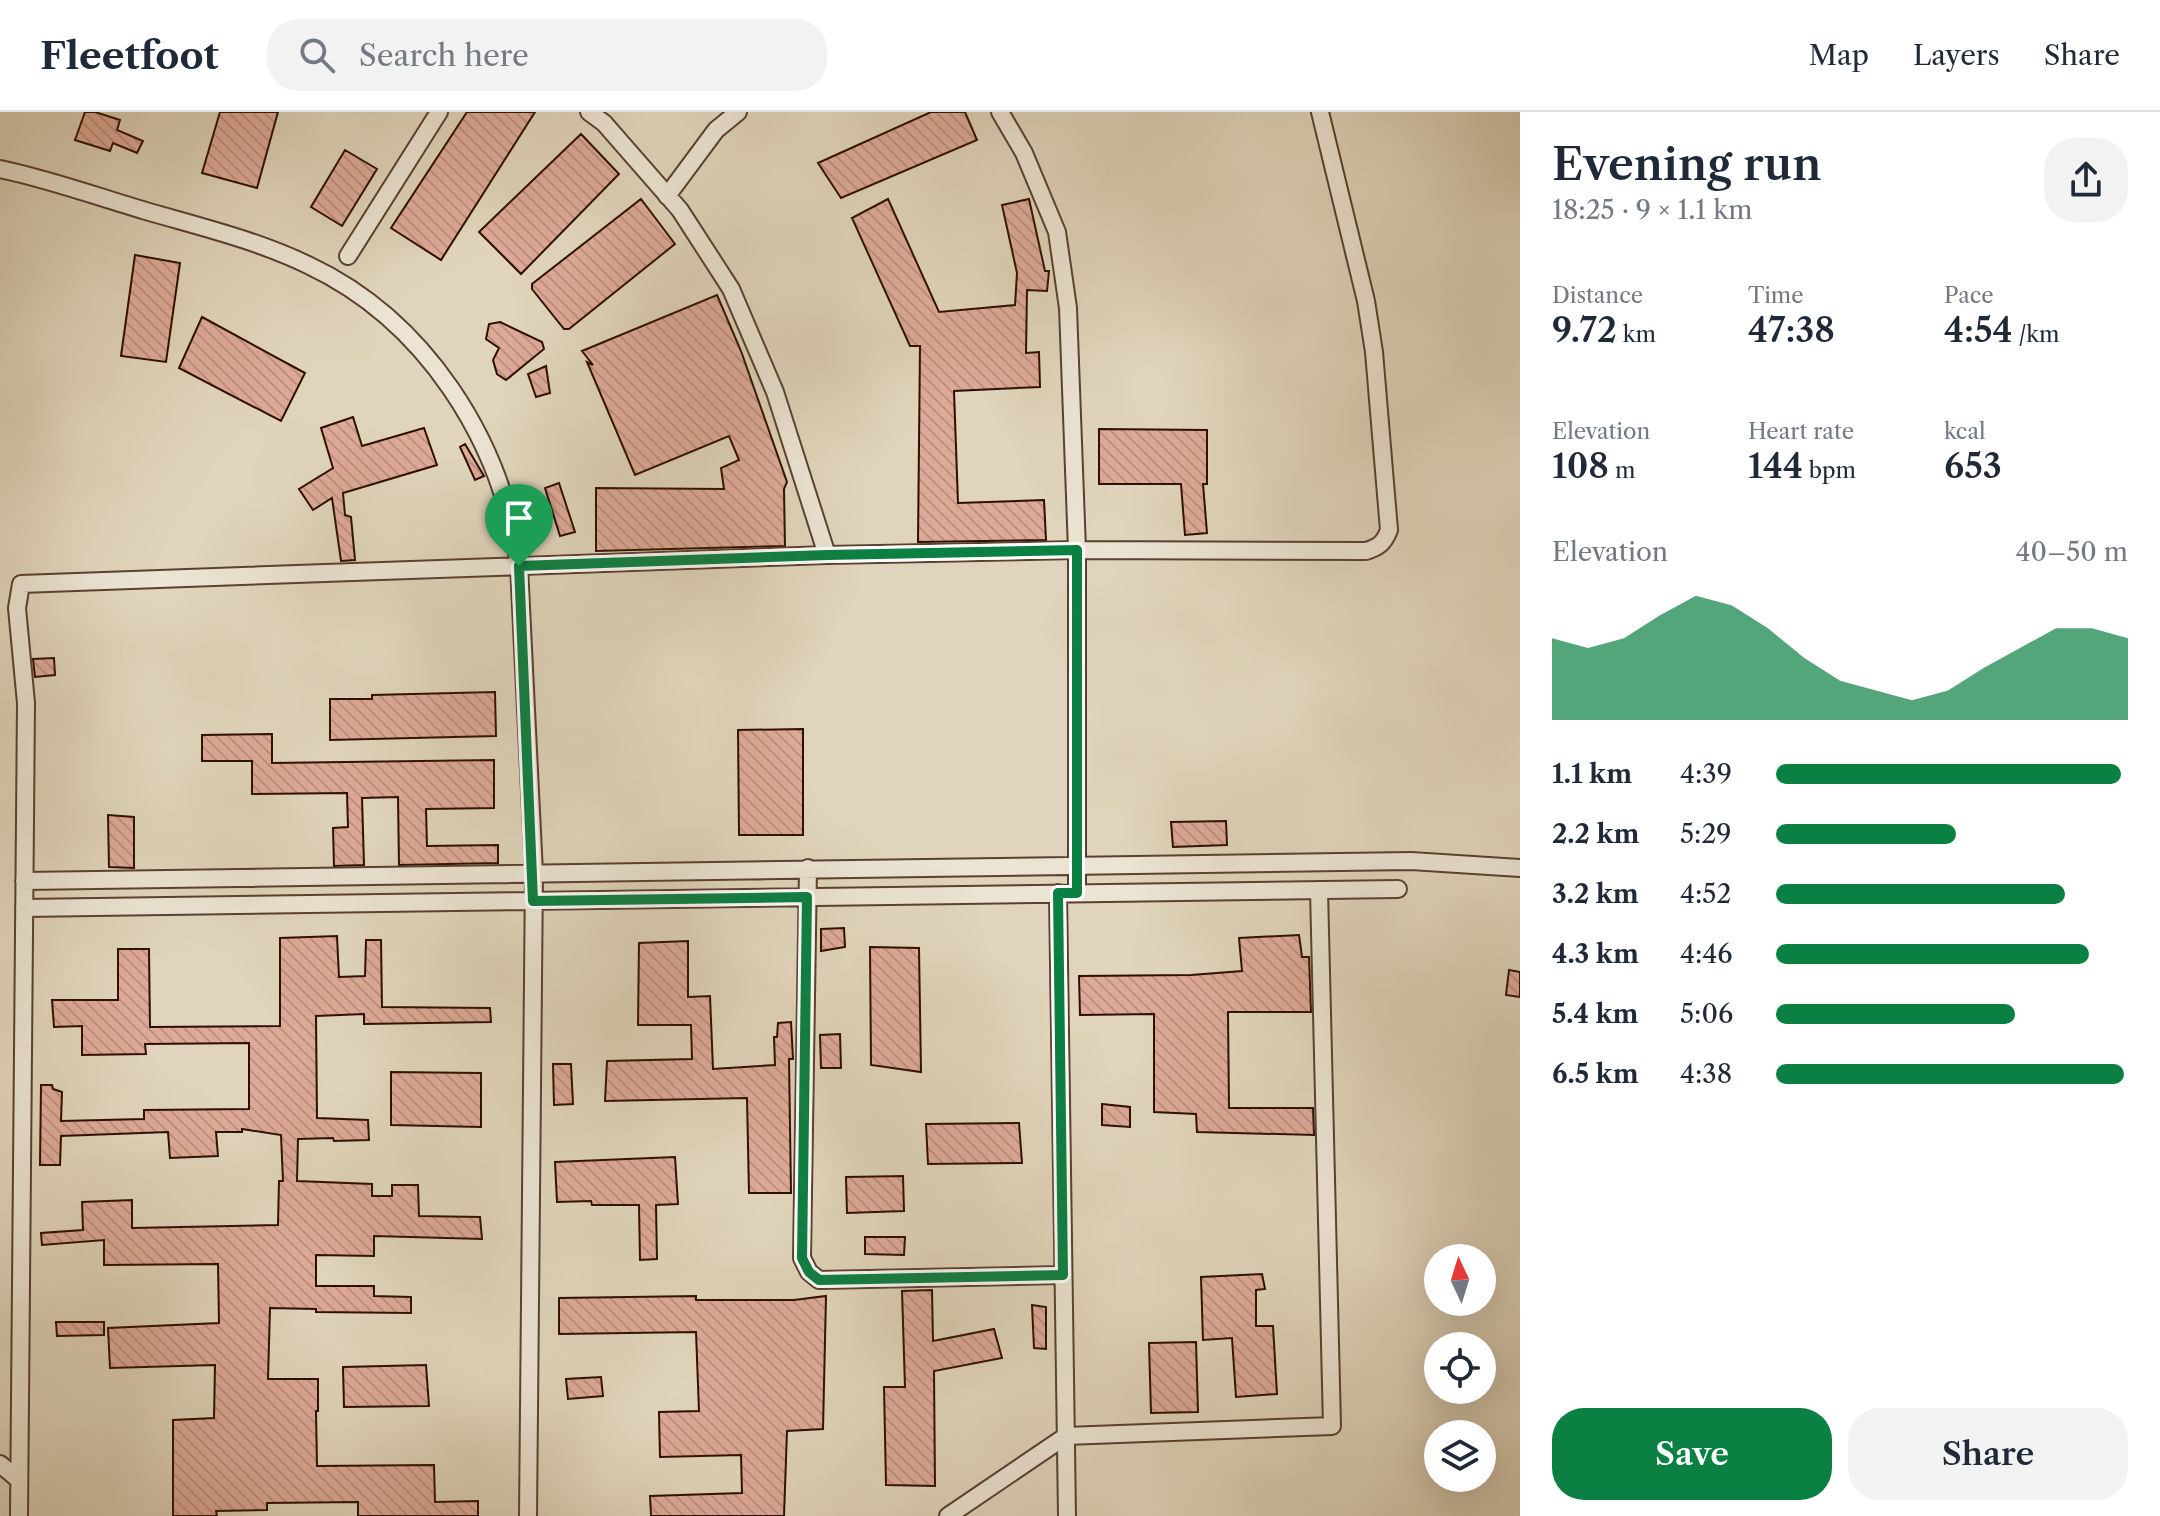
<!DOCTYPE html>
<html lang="en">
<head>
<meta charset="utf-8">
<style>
  :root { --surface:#fff; --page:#f2f2f3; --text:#1f2937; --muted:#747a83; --line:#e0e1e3; --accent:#0b8043 }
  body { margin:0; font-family:"Libre Caslon Text",serif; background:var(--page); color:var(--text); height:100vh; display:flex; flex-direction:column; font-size:30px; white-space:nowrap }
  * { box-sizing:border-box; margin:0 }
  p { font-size:26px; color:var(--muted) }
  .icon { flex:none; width:44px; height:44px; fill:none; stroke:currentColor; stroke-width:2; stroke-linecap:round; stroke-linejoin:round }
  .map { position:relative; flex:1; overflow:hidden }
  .panel { display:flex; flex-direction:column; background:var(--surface); width:640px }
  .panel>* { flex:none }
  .needle { width:52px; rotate:356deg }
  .buttons { position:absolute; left:1424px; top:1132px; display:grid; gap:16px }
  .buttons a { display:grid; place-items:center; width:72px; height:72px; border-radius:50%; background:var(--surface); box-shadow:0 8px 32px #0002; font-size:40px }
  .pin { position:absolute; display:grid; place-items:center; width:68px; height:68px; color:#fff; margin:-82px -34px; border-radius:50% 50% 50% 0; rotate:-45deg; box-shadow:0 0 8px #0007 }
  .pin .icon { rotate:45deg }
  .round { display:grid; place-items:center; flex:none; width:84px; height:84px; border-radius:32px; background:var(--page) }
  .head { display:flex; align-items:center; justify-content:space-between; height:136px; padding:0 32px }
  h1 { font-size:44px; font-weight:600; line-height:60px }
  .figures { display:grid; grid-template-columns:repeat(3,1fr); gap:12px; height:136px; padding:8px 32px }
  .figures div { display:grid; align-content:center }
  .figures b { font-size:34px; font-weight:600 }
  .figures small { font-size:22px; font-weight:400 }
  .figures p { font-size:22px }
  .chart { height:224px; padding:16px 32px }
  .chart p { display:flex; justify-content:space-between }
  .chart svg { width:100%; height:144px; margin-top:8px; fill:var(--accent); opacity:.7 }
  .cta { display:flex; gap:16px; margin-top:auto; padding:16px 32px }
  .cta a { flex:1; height:92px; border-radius:32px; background:var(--accent); color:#fff; font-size:32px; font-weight:600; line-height:92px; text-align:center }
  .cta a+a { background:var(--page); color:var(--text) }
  ul { padding:0 32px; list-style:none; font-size:26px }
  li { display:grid; grid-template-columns:128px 96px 1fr; align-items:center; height:60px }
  li i { height:20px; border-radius:10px; background:var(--accent) }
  header { display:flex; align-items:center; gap:48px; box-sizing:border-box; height:112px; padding:0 40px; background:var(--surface); border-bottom:2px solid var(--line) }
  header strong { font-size:38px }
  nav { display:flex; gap:44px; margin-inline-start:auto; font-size:28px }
  .search { width:560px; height:72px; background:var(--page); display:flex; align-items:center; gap:20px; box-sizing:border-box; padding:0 28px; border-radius:32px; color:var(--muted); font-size:30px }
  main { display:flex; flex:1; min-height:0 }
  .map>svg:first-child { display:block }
  .building { fill:url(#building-back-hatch); stroke:#2e0e00; stroke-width:2 }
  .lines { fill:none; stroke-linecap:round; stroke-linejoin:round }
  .minor-casing { stroke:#5a402f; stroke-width:20 }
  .minor { stroke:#ebe4d3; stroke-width:16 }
  .route-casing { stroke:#fff; stroke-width:16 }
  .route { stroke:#0b8043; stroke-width:10 }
</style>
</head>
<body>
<header>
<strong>Fleetfoot</strong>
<div class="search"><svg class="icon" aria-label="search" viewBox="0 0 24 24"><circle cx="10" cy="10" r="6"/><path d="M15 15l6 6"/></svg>Search here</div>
<nav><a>Map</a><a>Layers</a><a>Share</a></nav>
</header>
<main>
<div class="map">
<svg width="1520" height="1404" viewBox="0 0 1520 1404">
  <defs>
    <pattern id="building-back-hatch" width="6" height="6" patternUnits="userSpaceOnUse" patternTransform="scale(2)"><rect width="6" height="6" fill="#deaa98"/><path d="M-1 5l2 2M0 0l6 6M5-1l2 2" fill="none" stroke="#bf9181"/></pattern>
  </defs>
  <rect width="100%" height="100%" fill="#e0d5bc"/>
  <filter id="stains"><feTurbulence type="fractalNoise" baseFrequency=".0025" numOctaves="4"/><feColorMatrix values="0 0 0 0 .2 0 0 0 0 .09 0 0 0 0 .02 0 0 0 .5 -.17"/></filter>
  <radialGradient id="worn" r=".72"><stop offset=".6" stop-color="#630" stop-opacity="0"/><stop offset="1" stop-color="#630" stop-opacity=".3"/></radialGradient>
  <path class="building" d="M85 0H95L120 8 117 18 143 29 137 41 113 31 110 39 75 28Z
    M220 0H278L257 76 202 61Z
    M467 0H535L441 148 391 116Z
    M931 0H965L977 28 841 86 818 51Z
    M581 22 619 62 521 162 479 120Z
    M345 38 377 57 342 114 311 95Z
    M641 87 675 132 569 217H564L532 177V172Z
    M888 87 939 200 1015 193 1017 161 1002 93 1029 87 1045 159H1049L1047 179 1027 178 1026 241 1039 240 1040 275 954 279 958 391 1044 388 1046 428 918 430 920 234H910L852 106Z
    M135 143 180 151 166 250 121 244Z
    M717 183 741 239 787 370 784 377 785 434 596 439V376L724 377 721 356 739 348 729 324 635 363 587 250 593 253 582 239Z
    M202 205 305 261 281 309 179 256Z
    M500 210 542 230 544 237 506 268 497 262 493 248 499 236 486 227 489 212Z
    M546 254 550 281 536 285 528 262Z
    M353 305 362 334 424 316 437 353 343 381 345 403 351 405 355 448 341 449 332 386 313 398 299 377 333 356 321 316Z
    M1099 317 1207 318V372H1203L1207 421 1185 423 1181 372H1099Z
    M465 332 484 364 475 368 460 335Z
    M559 371 575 420 560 424 545 376Z
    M54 546 55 563 35 565 33 547Z
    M495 580 496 624 330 628V587H372V583Z
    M803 617V723H739L738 618Z
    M272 622V651L494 648V696L426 697 427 734 498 733V751L399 753 398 685 362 686 364 753 334 754 333 716 348 715 347 681 252 682V649H202V623Z
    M108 703 134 705V756L109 755Z
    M1226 709 1227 733 1173 735 1171 710Z
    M844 816 845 835 821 839V817Z
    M1299 823 1302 845H1309L1311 900H1228L1229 996H1313L1314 1023 1197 1020 1196 1002 1154 1000V902L1080 903 1079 864 1191 863 1242 859 1239 826Z
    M337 824 339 865 365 864 366 828H381L382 895 490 896 491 910 364 912V902L316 904 317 1006 368 1008 369 1028 334 1029 333 1026 298 1027 297 1069 372 1072V1084H392V1073H418L419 1104 480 1105 482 1127 374 1124V1144L316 1143V1174H374V1184L411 1185V1201L316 1200V1197L270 1196 268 1267H318V1299H316L317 1354 434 1353 435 1390 478 1389V1404H358V1390L267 1391V1398L216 1399 217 1404H173V1308L214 1306 215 1253 110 1256 108 1216 219 1211 218 1152 104 1153V1128L42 1133 41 1121 83 1118 82 1090 132 1088V1116L278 1113 279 1069H283L281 1023 242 1017V1020H216L218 1044 170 1046 168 1020 61 1024 60 1053H40L41 973H52L53 977 62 980 61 1009 144 1007V998L249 997V931L145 932 146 942 82 943V914L54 915 52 888H118V837H149L150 915 280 914V826Z
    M688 829V885L710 884 713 957 775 953 774 925H777L778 911 791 910 793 947H789L791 1081H749L747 986 605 989 607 949 692 947 691 913H638L639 831Z
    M870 835 919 836 921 960 871 953Z
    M1509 858 1520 860V885L1506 883Z
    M840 922 841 956H821L820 923Z
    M553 952H571L573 992 554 993Z
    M391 960 481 961V1015L391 1013Z
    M1102 992 1130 995V1015L1102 1013Z
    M1019 1011 1022 1051 928 1052 926 1012Z
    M675 1045 678 1092 656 1093 657 1147 640 1148 639 1093H592L591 1089 557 1090 555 1050Z
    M903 1064 904 1099 847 1101 846 1065Z
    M865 1125H905L904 1143 865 1142Z
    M1262 1162 1265 1177 1256 1178V1214H1273L1277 1282 1236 1285 1232 1226 1203 1228 1201 1165Z
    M932 1178 933 1229 994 1217 1002 1246 934 1259 935 1374 886 1373 884 1275H905L902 1179Z
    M696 1184V1188H794L826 1184 823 1317 787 1319 784 1404H651L650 1384 742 1381 741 1343 660 1345 659 1300 699 1299 696 1220 559 1222V1186Z
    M1032 1193 1046 1195V1237L1034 1236Z
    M56 1210H104V1223L57 1224Z
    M1196 1230 1198 1300 1151 1301 1149 1231Z
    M426 1253 429 1294 344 1295 343 1255Z
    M601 1265 603 1284 568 1287 566 1267Z"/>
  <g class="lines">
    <g class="minor-casing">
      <path id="minor" d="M589 0 604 11 680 98 731 177 775 280 827 443
        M1000 0 1024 41 1057 120 1068 196 1077 438V781
        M0 57C49 67 98 85 146 99 201 115 256 128 308 153 425 208 502 328 519 454L534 761 528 1404
        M667 84 716 18 738 0
        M348 144 439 0
        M808 756 802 1146 809 1160 819 1168 1063 1163
        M24 769 1411 749 1520 756
        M1058 781 1067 1404
        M24 796 1398 777
        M0 1352 19 1368
        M19 1404 26 591 17 496 21 472 827 443 1077 438 1366 439C1379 435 1384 431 1389 418L1374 240 1366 189 1320 0
        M948 1404 1066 1324 1332 1314 1319 778"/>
    </g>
    <use href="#minor" class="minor"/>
  </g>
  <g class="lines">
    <g class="route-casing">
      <path id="route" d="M1077 438V781H1058L1063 1163 819 1168 809 1160 802 1146 807 785 533 789 519 454 827 443Z"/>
    </g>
    <use href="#route" class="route"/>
  </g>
  <rect width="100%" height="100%" filter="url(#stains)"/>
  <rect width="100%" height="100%" fill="url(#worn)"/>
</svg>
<div class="buttons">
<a><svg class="needle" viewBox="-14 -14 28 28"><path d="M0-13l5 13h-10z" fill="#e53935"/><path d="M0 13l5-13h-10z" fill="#747a83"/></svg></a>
<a><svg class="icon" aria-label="locate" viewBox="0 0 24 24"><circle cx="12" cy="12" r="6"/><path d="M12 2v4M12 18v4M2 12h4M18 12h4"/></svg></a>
<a><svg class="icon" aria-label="layers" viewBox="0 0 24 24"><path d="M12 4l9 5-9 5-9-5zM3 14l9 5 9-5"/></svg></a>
</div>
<div class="pin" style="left:519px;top:454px;background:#1e9e55"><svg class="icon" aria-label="arrive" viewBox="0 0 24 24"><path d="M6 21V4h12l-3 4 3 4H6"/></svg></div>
</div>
<section class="panel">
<div class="head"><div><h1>Evening run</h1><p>18:25 · 9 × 1.1 km</p></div><a class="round"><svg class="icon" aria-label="share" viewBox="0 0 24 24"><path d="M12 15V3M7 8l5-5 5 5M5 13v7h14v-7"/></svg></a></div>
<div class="figures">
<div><p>Distance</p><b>9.72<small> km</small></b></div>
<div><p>Time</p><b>47:38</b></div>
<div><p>Pace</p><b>4:54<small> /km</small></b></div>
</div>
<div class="figures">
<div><p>Elevation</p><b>108<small> m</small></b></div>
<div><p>Heart rate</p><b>144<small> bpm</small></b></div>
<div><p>kcal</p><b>653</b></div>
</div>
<div class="chart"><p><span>Elevation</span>40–50 m</p>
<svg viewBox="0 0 160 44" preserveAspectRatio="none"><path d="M0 44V19L10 22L20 19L30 12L40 6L50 9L60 16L70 25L80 32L90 35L100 38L110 35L120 28L130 22L140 16L150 16L160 19V44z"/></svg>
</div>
<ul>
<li><b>1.1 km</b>4:39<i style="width:98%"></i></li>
<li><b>2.2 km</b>5:29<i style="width:51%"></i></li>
<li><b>3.2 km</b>4:52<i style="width:82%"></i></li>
<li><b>4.3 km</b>4:46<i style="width:89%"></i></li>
<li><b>5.4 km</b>5:06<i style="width:68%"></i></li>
<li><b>6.5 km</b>4:38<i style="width:99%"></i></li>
</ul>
<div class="cta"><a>Save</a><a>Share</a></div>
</section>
</main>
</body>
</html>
